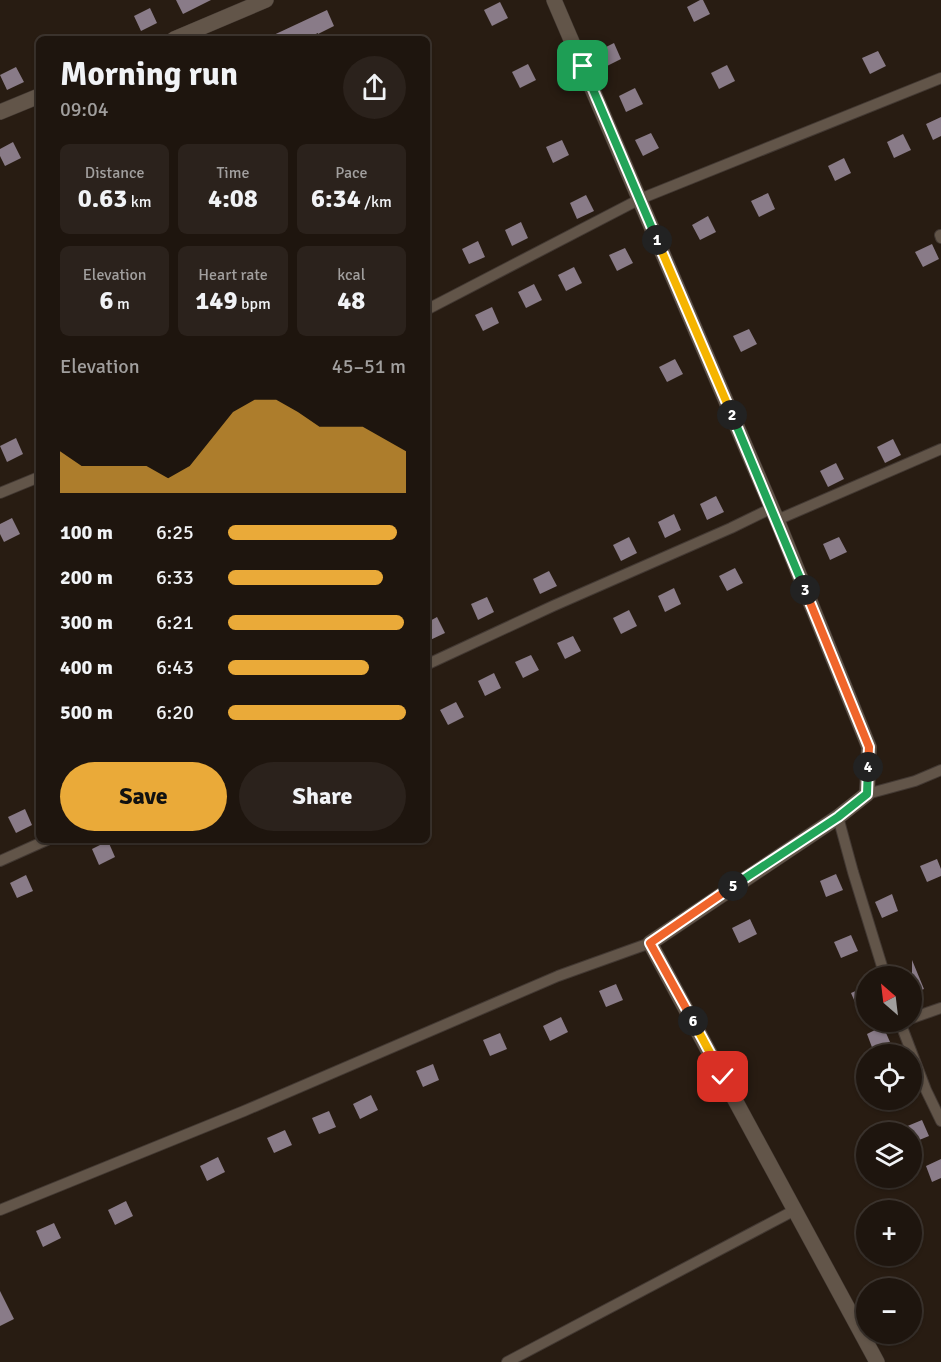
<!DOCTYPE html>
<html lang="en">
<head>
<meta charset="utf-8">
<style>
  :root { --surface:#1e150e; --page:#2b221c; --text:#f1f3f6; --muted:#a19f9e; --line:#3c342e; --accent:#eaaa39 }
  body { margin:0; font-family:Signika,sans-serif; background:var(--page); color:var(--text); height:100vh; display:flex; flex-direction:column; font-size:22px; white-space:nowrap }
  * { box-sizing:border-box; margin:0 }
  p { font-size:20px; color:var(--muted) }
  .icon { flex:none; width:33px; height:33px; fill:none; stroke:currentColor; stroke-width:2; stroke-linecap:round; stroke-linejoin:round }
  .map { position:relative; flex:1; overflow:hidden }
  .details { position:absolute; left:36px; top:36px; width:394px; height:807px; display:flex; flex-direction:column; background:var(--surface); border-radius:9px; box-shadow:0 2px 4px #0004,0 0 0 2px var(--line) }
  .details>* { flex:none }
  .needle { width:39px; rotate:332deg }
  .tools { position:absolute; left:856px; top:966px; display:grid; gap:12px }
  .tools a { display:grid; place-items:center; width:66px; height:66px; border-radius:50%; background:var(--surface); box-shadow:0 2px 4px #0004,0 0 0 2px var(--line); font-size:30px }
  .pin { position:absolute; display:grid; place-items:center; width:51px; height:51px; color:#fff; margin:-26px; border-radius:12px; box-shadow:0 3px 9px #0006 }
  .km { position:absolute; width:30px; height:30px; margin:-15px; border-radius:50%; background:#222; color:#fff; font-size:16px; line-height:30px; text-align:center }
  .round { display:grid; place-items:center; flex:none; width:63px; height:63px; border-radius:32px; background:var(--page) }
  .summary { display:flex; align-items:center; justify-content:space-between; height:102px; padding:0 24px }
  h1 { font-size:33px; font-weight:800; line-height:45px }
  .stats { display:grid; grid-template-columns:repeat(3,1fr); gap:9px; height:102px; padding:6px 24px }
  .stats div { display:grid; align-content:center; border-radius:9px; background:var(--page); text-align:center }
  .stats b { font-size:26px; font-weight:800 }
  .stats small { font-size:16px; font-weight:400 }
  .stats p { font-size:16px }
  .chart { height:168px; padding:12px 24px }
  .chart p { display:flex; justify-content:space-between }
  .chart svg { width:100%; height:108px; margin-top:6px; fill:var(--accent); opacity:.7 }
  .cta { display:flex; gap:12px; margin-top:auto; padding:12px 24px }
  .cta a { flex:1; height:69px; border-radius:36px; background:var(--accent); color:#111; font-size:24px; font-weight:800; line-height:69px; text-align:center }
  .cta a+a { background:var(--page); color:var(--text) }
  ul { padding:0 24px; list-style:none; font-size:20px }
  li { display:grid; grid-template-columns:96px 72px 1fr; align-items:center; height:45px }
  li i { height:15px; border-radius:8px; background:var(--accent) }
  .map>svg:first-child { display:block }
  .building { fill:#897b88 }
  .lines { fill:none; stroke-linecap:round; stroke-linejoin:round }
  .street-casing { stroke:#433933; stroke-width:12 }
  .secondary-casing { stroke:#433933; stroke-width:16 }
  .street { stroke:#625549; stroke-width:10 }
  .secondary { stroke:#625549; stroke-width:15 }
  .split-1-casing { stroke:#fff; stroke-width:12 }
  .split-2-casing { stroke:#fff; stroke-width:12 }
  .split-3-casing { stroke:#fff; stroke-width:12 }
  .split-4-casing { stroke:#fff; stroke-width:12 }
  .split-5-casing { stroke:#fff; stroke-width:12 }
  .split-6-casing { stroke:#fff; stroke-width:12 }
  .split-7-casing { stroke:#fff; stroke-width:12 }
  .split-1 { stroke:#22a559; stroke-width:8 }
  .split-2 { stroke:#f5b400; stroke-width:8 }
  .split-3 { stroke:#22a559; stroke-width:8 }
  .split-4 { stroke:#f0652b; stroke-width:8 }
  .split-5 { stroke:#22a559; stroke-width:8 }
  .split-6 { stroke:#f0652b; stroke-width:8 }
  .split-7 { stroke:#f5b400; stroke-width:8 }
</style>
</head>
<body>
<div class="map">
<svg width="941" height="1362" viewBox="0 0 941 1362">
  <rect width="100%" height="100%" fill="#281c12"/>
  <path class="building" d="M176 0H211L183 14Z
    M700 0H703L710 14 694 22 687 7Z
    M500 2 508 18 492 26 484 10Z
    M150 8 157 23 141 31 134 16Z
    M327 10 334 26 318 34V33L304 39H265Z
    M614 43 621 59 605 67 598 51Z
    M878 51 886 66 870 74 862 58Z
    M528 64 536 80 520 88 512 72Z
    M727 65 735 81 719 89 711 73Z
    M16 67 24 82 7 90 0 75Z
    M635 88 643 104 626 112 619 96Z
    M941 117V136L933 140 926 124Z
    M651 133 659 148 643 156 635 140Z
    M903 134 911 150 894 158 887 142Z
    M562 140 569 155 553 163 546 147Z
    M13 142 21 158 5 166 0 156V149Z
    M844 158 851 173 835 181 828 166Z
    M768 193 775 209 759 217 751 201Z
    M586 195 594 211 577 219 570 203Z
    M708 216 716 232 700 240 692 225Z
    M521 222 528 238 512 246 505 230Z
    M478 241 485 257 469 264 462 249Z
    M932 244 939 259 923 267 915 252Z
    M625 248 633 263 617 271 609 255Z
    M574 267 582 283 566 291 558 275Z
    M534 284 542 300 526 308 518 292Z
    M492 307 499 323 483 331 475 315Z
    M749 329 757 344 741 352 733 336Z
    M675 359 683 374 667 382 659 367Z
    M16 438 23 454 7 462 0 446Z
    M893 439 901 455 885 463 877 447Z
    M836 463 844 479 828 487 820 471Z
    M716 496 724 512 707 520 700 504Z
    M674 514 681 530 665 538 658 522Z
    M12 518 20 534 4 542 0 534V524Z
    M629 537 637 553 621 561 613 545Z
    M839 537 847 552 830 560 823 544Z
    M735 568 743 583 727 591 719 576Z
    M549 571 557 586 540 594 533 579Z
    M674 588 681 604 665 612 658 596Z
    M487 597 494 612 478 620 471 604Z
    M629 610 637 626 621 634 613 618Z
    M437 617 445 633 428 641V622Z
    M573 636 581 651 565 659 557 643Z
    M531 655 539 670 523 678 515 662Z
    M494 673 501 688 485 696 478 681Z
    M456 702 464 717 448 725 440 710Z
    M25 809 32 825 16 833 8 817Z
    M108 841 115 857 99 865 92 849Z
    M937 859 941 869V876L927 882 920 866Z
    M836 874 843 890 826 897 820 881Z
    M26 875 33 891 17 898 10 883Z
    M892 894 898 911 882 918 875 902Z
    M750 919 757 934 739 943 732 928Z
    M851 935 858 951 841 958 834 942Z
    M912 960 924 989 912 994Z
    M616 984 623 1000 606 1007 599 991Z
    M867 986V1005L858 1009 851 993Z
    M561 1017 568 1032 550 1041 543 1026Z
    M883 1026 890 1042 873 1050 867 1034Z
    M500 1033 507 1049 490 1056 483 1040Z
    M433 1064 439 1080 423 1087 416 1071Z
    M371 1095 378 1110 360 1119 353 1104Z
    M329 1111 336 1127 319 1134 312 1118Z
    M922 1120 929 1136 912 1143V1132H893Z
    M285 1130 292 1145 274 1153 267 1138Z
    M218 1157 225 1172 207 1181 200 1166Z
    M941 1159V1178L932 1182 926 1166Z
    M126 1201 133 1216 115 1225 108 1210Z
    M54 1223 61 1238 43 1247 36 1231Z
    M0 1291 14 1319 0 1326Z"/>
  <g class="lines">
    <g class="street-casing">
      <path id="street" d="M940 235 941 238
        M428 309 640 199 941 78
        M0 493 39 477
        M777 520 941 449
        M428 664 553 606 731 528 772 508
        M867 794 915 781 941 770
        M838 817 853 872 885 976
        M0 861 47 840
        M912 1018 941 1008
        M900 1022 926 1090 941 1121
        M0 1210 244 1111 558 976 650 943
        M507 1362 795 1210"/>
    </g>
    <g class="secondary-casing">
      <path id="secondary" d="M554 0 777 520 869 747 867 794 838 817 650 943 877 1362
        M174 39 266 0
        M0 112 39 96"/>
    </g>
    <use href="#street" class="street"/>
    <use href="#secondary" class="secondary"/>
  </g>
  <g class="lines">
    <g class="split-1-casing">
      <path id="split-1" d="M583 66 657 240"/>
    </g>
    <g class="split-2-casing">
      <path id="split-2" d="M657 240 732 415"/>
    </g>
    <g class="split-3-casing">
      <path id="split-3" d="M732 415 805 590"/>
    </g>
    <g class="split-4-casing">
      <path id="split-4" d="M805 590 869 747 868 767"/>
    </g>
    <g class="split-5-casing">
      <path id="split-5" d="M733 886 838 817 867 794 868 767"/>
    </g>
    <g class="split-6-casing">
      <path id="split-6" d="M693 1021 650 943 733 886"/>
    </g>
    <g class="split-7-casing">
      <path id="split-7" d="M693 1021 723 1077"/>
    </g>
    <use href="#split-1" class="split-1"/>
    <use href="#split-2" class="split-2"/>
    <use href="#split-3" class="split-3"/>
    <use href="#split-4" class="split-4"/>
    <use href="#split-5" class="split-5"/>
    <use href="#split-6" class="split-6"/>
    <use href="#split-7" class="split-7"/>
  </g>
</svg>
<div class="tools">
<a><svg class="needle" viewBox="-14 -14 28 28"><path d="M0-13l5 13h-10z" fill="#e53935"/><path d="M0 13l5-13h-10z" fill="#a19f9e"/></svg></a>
<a><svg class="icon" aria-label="locate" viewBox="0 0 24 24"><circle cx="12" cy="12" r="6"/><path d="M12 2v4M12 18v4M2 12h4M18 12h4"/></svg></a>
<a><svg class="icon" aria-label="layers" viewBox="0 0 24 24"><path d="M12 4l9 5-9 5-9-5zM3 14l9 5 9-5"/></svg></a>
<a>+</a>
<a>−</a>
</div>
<div class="pin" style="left:583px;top:66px;background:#1e9e55"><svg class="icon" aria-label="arrive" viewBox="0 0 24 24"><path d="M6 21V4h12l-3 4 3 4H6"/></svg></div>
<div class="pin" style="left:723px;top:1077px;background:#d93025"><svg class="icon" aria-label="check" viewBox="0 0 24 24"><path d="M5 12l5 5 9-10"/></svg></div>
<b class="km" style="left:657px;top:240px">1</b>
<b class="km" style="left:732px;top:415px">2</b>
<b class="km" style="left:805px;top:590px">3</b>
<b class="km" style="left:868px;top:767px">4</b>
<b class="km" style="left:733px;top:886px">5</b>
<b class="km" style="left:693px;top:1021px">6</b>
<section class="details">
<div class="summary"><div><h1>Morning run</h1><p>09:04</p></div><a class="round"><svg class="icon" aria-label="share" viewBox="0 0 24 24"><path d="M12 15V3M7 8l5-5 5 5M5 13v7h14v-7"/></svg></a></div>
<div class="stats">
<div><p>Distance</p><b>0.63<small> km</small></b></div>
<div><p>Time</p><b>4:08</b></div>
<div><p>Pace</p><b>6:34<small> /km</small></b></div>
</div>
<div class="stats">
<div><p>Elevation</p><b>6<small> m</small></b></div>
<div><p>Heart rate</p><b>149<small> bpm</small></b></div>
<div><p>kcal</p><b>48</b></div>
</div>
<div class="chart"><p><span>Elevation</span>45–51 m</p>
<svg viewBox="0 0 160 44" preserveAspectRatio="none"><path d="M0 44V27L10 33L20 33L30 33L40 33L50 38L60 33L70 22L80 11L90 6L100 6L110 11L120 17L130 17L140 17L150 22L160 27V44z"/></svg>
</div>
<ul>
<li><b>100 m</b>6:25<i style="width:95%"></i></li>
<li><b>200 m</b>6:33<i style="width:87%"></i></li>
<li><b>300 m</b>6:21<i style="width:99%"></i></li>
<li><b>400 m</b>6:43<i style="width:79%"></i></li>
<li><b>500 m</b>6:20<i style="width:100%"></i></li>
</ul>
<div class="cta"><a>Save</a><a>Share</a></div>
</section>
</div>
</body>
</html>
